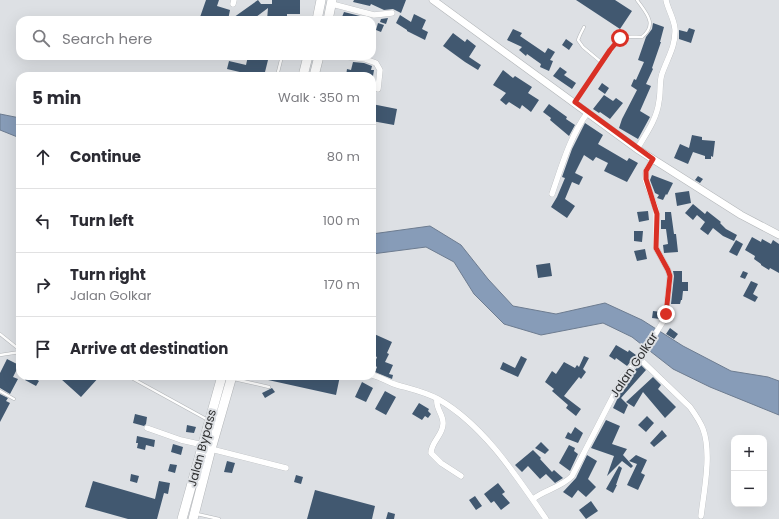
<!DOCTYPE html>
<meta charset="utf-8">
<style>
body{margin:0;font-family:Poppins,sans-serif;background:#f7f7f7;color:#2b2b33}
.controls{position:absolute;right:12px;bottom:12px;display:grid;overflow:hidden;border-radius:8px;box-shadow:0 4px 16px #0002}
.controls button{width:36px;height:36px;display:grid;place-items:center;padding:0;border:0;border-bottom:1px solid #e1e1e2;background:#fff;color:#2b2b33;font:20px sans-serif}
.stop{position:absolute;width:12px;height:12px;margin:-9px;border:3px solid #d93025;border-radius:50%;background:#fff}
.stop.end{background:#d93025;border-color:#fff;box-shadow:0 1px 4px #0008}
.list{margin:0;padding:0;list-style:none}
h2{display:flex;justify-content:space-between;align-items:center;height:52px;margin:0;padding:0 16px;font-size:17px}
h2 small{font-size:13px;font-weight:400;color:#7c7c81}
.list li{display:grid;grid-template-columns:26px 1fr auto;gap:12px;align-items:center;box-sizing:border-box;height:64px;padding:0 16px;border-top:1px solid #e1e1e2}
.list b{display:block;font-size:15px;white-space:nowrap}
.list p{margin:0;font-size:13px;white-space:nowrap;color:#7c7c81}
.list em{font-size:13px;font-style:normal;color:#7c7c81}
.icon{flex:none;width:22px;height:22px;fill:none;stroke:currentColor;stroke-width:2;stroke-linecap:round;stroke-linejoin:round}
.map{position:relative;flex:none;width:779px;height:519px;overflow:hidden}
.search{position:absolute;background:#fff;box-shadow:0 4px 16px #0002;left:16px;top:16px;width:360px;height:44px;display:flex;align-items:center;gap:10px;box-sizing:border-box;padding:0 14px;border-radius:12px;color:#7c7c81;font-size:15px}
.panel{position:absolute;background:#fff;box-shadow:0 4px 16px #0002;left:16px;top:72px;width:360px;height:308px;border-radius:12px}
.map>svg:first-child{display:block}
.water{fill:#879cb8;stroke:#6d7c90}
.building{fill:#415870}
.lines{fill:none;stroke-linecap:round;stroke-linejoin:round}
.service-casing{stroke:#b3b6b9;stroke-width:3.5}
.minor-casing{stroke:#b3b6b9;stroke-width:6}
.tertiary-casing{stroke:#b3b6b9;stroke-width:8}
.trunk-casing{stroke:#b3b6b9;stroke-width:10}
.service{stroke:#fff;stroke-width:2.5}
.minor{stroke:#fff;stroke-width:5.5}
.tertiary{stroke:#fff;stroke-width:7}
.trunk{stroke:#fff;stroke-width:9}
.route{stroke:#d93025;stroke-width:5}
.labels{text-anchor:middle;stroke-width:4;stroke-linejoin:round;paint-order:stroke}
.street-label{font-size:12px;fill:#2f3031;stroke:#dde0e4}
</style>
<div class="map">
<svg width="779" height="519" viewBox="0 0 779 519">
<rect width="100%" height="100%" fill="#dde0e4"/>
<!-- water -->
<path class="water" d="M0,114L20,118V138L0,130Z
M430,226L461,245L488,279L513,306L556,314L605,303L642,320L683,346L731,371L768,377L779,381V415L710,387L673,369L632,337L603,323L541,335L504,324L474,294L454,262L426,247L372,254V234Z"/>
<!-- building -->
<path class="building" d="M206,0H219L217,6L230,10L228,20H199Z
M258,0L261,4H272V0H300V14H287V20H267L268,8L252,20H230Z
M354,0H406L401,13L393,9L384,10L371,4L370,6L353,2Z
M576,0H615L632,11L620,29Z
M344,12L368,18V20H355L342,17Z
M414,14L426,20L422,29L428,32L425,40L407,31V30L396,23L400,15L411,22Z
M388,18L386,24L380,22L381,19Z
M378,23L384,25L381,32L376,30Z
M653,23L664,27L660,42H661L652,68L653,69L646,84L651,86L640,111L650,117L638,139L619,128L622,119L637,90L631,86L634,79L636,80L644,62L638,60L646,37L652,29Z
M689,28L695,30L691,43L679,39V30L687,32Z
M513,29L522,33L520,36L545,53L548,48L555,52L550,60L553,61L549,71L540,67L541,64L527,54L526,56L519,50L522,47L507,40Z
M453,33L465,42L467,39L476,46L469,57L481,65L478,70L465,62L443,46Z
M566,39L573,44L569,50L562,45Z
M248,56H269L264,76H243L244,73L227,69L229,61L246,65Z
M353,62L364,63L372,66L371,70H374L373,76H346L347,69L351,70Z
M560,67L567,72L564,75L576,83L572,89L553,76Z
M503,70L513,78L515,76L532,87L528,93L539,100L531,112L522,105L520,109L509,102L506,105L500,100L506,93L493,85Z
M602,83L609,88L605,94L598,89Z
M604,95L613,101L616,98L623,103L610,119L600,112L599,113L593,109Z
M372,104L397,109L394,125L372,121Z
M549,104L567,117L566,119L575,125L569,136L550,120L551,118L543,112Z
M585,123L603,135L598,144L627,161L629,158L638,163L627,182L604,171L608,163L596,157L593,161L584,155L575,173L583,177L579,185L572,182L565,199L575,206L567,218L551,207L557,197L565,178L562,177L572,149Z
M692,135L702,137V140L715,141L713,157L711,156V159H705V156L693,152L688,164L674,158L680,144L689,148Z
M652,175L673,183L667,195L666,194L663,200L657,198L659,195L655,193L650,180Z
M698,176L703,179L700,183L695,180Z
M689,191L691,203L677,206L675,193Z
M693,204L705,214L707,211L721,222L720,223L726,229L737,235L734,241L723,236L713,228L708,235L700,229L705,222L697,215L693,220L685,213Z
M648,211L649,220L639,222L637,212Z
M665,212H671L674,234H676L678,252L664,253L663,245L668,244L666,229H661V220H665Z
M634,231H643L642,242L634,241Z
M752,237L761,242L762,239L771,244L773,240L779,244V273L770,268L769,270L761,265V264L754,259L755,256L745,250Z
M736,240L743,244L737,256L729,252Z
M645,249L647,259L637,261L634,251Z
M550,263L552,276L538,278L536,265Z
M673,271H682V282H688V291H683L682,300H681L680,304H671L674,276Z
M743,271L748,273L745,279L740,277Z
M751,281L758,284L753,294L758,297L755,302L743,296Z
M653,311L662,312L660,319L652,318Z
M670,328L678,334L674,339L666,334Z
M372,333L392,342L387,353L389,354L385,362L393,365L389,374L393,375L392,379L375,372L377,367L374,365L377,357L372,355L374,345L372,344Z
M616,345L628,352L629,350L636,355L627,366L616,358L615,360L609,356Z
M521,356L527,359L518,377L500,369L503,362L515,368Z
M584,356L589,358L583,369L586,372L581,379L579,377L564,396L581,409L576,416L566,408L568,405L552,391L554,389L545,382L552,371L556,374L564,362L575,368L577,365L579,367Z
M7,359L19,365L13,377L18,379L10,394L0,388V373Z
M640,364L646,370L621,398L628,405L624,414L613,408L627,379Z
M27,376H31L39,381L36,386L25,380Z
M64,376H100L81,397L61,379Z
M259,376H340L336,395L259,378Z
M653,377L661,385L658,389L676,407L665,418L643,392L634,407L626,402Z
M362,382L373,388L366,402L355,397Z
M272,388L275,392L265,398L262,393Z
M385,391L396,397L386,415L375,409Z
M0,394L8,398L6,401L10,403L0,422Z
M419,403L429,409L428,411L431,414L428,418L425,416L422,420L412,414Z
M135,414L147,417L146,424L144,426L133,423Z
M647,416L654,423L646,432L638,425Z
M606,420L620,426L612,444L627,449L623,455L633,466L631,468L622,461L607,476L614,456L591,448Z
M187,425L196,427L194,433L186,432Z
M575,427L583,433L578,443L565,438L568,432L571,434Z
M662,430L667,436L654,447L650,443Z
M137,436L155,440L154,447L146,445L145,450L137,448L138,443H136Z
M541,442L549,450L545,454L535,448Z
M173,444L183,447L181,455L171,452Z
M569,445L575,448L574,451L578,454L570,471L559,463Z
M533,450L541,458L540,459L552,472L554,470L563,478L555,483L546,474L540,479L528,466L522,472L515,465Z
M587,455L597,461L588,479L596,487L586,497L578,490L572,498L563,492L576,478Z
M636,455L647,460L641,473L645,475L638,490L627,485L637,464L629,461Z
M227,461L235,463L232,473L224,472Z
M170,464L177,465L175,473L168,471Z
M619,466L622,468L616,485H617L613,493L606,489Z
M131,474L139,476L137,483L130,481Z
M296,475L303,477L301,484L294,482Z
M93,481L155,499L159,481L170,483L168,494L164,493L157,519H128L85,507Z
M498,483L505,492L502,494L510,503L501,510L494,501L491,503L484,494Z
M315,490L375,506L372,519H307Z
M475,496L482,506L476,510L469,500Z
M591,501L598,511L586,519L579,510Z
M388,512L395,514L394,519H386Z"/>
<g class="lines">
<defs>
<path id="service" d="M584,27L580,35L578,40L583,47L601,62
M277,76L282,56
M575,102L617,41C624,35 633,37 642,37C658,24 646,13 637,0
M0,334L20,350
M0,355L20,352
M128,376L208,420
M234,379L269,387
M0,391L14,399
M197,514L219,519"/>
<path id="minor" d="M233,4L234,0
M332,4L374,15L392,13
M340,56L365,59L376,63L380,70L378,89
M637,149C646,134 657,119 659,101C661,92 659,82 662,74C667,59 676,46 675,29C674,18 668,10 666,0
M552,194C562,165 570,136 588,112
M640,359L690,407C695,414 700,421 703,429C712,453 704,491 701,516
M372,375C381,377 389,383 397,385C411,389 425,392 438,399C484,425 517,477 546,519
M437,399C435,408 444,415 443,424C443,435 431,442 431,453L441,463L461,476
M147,428L181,440L203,445
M211,449L286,468
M533,499C544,490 562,487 572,476L623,377L643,354L664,320L666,314L670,276L668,270L656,248V209L645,179L646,171L653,159"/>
<path id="tertiary" d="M433,0L637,149L741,215L779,235"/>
<path id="trunk" d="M317,20L321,0
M328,20L332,0
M303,76L308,56
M314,76L319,56
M182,519L222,376
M193,519L211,449L232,376"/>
</defs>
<!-- service casing -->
<use href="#service" class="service-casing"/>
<!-- minor casing -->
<use href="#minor" class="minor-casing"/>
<!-- tertiary casing -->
<use href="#tertiary" class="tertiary-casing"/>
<!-- trunk casing -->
<use href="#trunk" class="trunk-casing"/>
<!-- service -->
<use href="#service" class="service"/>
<!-- minor -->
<use href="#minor" class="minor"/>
<!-- tertiary -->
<use href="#tertiary" class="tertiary"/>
<!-- trunk -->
<use href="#trunk" class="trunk"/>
</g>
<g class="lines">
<!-- route -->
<path class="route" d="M620,38L610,50L575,102L653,159L646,171V179L657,214L656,248L668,270L670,276L666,314"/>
</g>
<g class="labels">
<!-- street labels -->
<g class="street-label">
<text transform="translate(634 365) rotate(-56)" y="4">Jalan Golkar</text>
<text transform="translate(202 448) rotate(-75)" y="4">Jalan Bypass</text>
</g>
</g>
</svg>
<div class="controls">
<button>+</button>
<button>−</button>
</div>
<div class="stop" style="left:620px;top:38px"></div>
<div class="stop end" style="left:666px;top:314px"></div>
<div class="search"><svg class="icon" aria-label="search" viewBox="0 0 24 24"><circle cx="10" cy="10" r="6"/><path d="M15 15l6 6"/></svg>Search here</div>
<section class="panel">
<h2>5 min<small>Walk · 350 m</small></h2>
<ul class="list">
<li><svg class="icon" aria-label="ahead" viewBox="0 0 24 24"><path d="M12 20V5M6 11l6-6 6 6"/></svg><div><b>Continue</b></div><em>80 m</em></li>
<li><svg class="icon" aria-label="left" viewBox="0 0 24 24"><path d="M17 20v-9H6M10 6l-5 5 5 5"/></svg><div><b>Turn left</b></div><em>100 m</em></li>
<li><svg class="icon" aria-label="right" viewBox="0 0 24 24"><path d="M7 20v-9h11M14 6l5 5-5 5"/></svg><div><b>Turn right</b><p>Jalan Golkar</p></div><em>170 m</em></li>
<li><svg class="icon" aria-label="arrive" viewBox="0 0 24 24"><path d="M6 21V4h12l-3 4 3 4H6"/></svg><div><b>Arrive at destination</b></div></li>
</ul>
</section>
</div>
